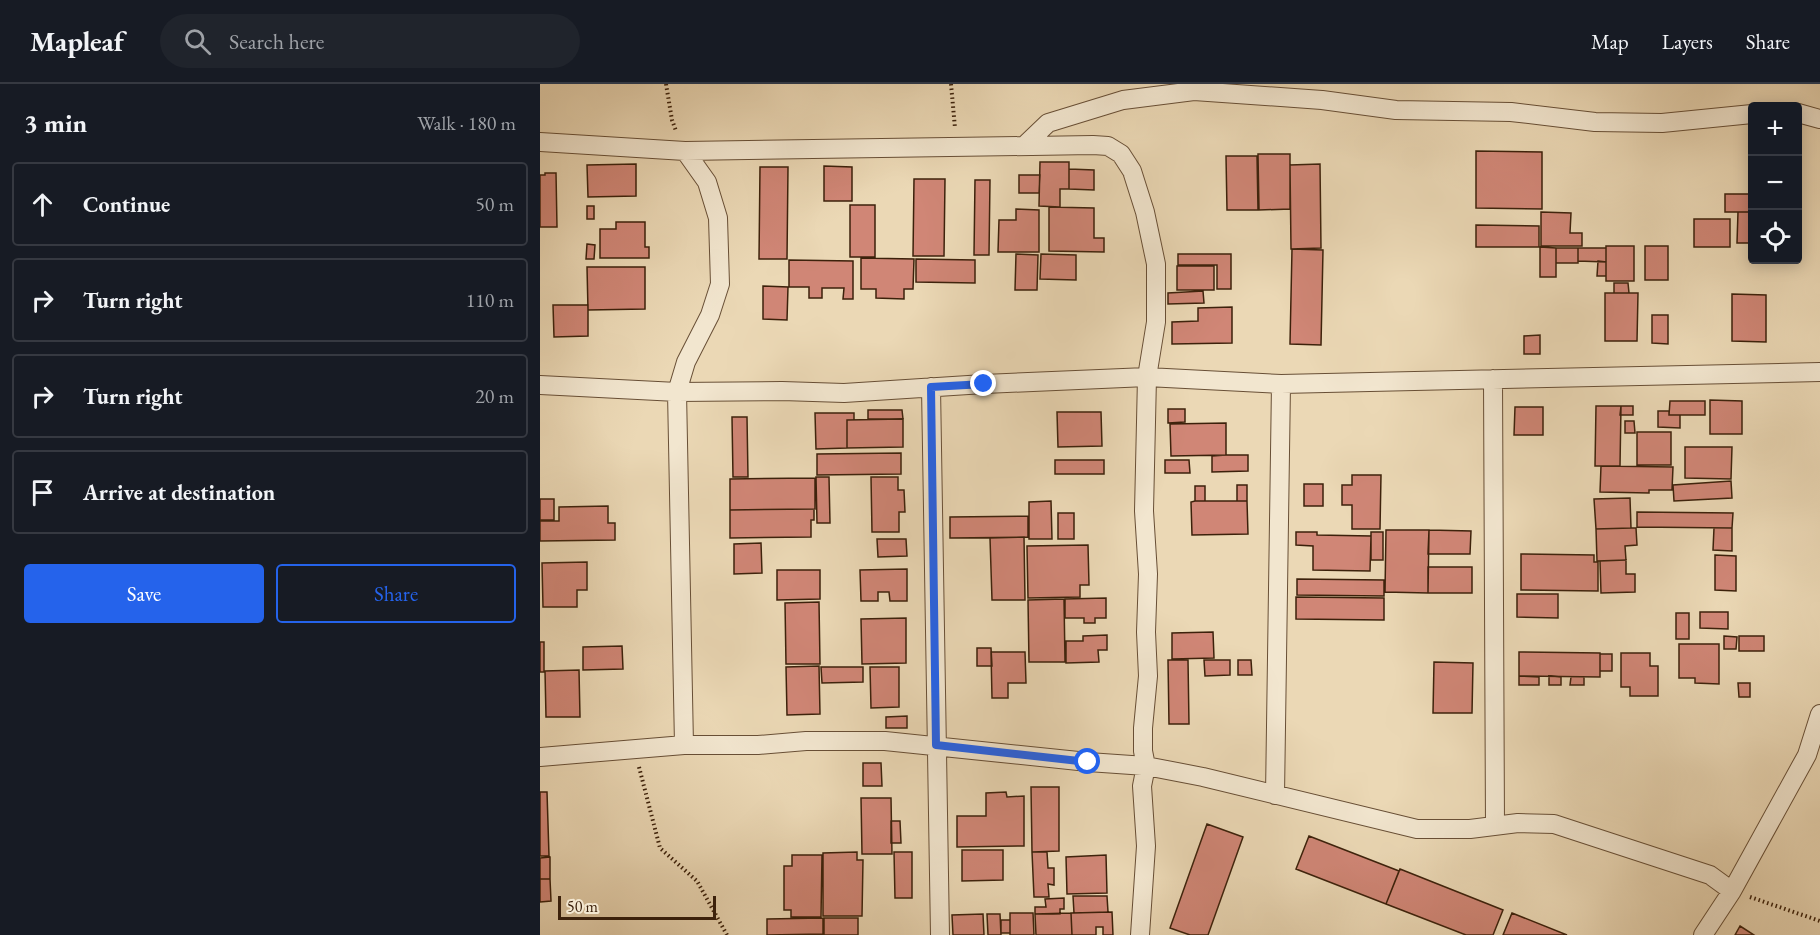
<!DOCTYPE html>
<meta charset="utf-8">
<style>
body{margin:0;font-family:"EB Garamond",serif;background:#20242c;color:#f1f3f6}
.controls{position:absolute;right:18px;top:18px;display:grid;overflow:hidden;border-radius:6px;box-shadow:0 3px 15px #0003}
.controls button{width:54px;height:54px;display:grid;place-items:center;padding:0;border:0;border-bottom:2px solid #363941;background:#171b24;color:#f1f3f6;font:30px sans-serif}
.scale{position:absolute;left:18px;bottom:15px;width:158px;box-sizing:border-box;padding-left:6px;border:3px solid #3c210b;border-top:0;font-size:16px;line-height:21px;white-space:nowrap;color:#3c210b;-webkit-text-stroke:4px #f2e6cf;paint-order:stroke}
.stop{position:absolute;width:18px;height:18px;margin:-14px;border:4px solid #2563eb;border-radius:50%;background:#fff}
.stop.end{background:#2563eb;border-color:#fff;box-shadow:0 2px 6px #0008}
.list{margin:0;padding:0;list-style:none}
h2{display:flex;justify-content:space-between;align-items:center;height:78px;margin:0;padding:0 24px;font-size:26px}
h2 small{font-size:20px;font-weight:400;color:#9ea1a6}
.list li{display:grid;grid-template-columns:39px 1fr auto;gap:18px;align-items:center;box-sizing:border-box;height:84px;margin:0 12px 12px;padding:0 12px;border:2px solid #363941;border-radius:6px}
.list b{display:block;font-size:22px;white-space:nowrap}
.list em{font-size:20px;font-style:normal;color:#9ea1a6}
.actions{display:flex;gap:12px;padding:18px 24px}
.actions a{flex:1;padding:14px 0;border:2px solid #2563eb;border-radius:6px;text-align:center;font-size:21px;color:#2563eb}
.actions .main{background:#2563eb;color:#fff}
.icon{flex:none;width:33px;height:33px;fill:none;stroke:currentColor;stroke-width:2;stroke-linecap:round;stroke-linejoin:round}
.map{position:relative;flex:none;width:1280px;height:851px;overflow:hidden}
header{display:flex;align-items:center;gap:36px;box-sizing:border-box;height:84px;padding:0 30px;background:#171b24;border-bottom:2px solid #363941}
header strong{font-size:28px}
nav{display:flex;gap:33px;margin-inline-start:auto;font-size:21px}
.search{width:420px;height:54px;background:#20242c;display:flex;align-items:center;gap:15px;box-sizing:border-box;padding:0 21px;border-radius:33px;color:#9ea1a6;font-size:22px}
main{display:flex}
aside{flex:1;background:#171b24}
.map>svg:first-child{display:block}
.building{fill:#d08676;stroke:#3c210b;stroke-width:1.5}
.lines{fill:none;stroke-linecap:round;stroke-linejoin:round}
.minor-casing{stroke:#684f36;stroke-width:20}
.path{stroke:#3c210b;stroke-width:4;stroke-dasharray:1.5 3;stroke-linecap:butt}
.minor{stroke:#f2e6cf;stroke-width:18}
.route{stroke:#2563eb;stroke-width:8}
</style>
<header>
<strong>Mapleaf</strong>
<div class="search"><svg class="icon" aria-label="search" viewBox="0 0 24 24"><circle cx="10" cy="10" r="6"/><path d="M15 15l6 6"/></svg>Search here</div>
<nav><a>Map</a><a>Layers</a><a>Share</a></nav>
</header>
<main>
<aside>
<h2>3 min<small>Walk · 180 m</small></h2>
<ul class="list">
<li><svg class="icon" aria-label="ahead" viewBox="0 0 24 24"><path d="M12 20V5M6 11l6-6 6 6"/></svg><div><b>Continue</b></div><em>50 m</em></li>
<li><svg class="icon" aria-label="right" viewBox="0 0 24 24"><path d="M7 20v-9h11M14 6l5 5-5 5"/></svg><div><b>Turn right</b></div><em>110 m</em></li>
<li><svg class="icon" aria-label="right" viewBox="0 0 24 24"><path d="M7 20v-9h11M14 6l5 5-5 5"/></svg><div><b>Turn right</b></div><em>20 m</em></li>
<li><svg class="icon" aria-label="arrive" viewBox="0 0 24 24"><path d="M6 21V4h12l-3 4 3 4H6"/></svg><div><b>Arrive at destination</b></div></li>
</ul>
<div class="actions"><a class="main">Save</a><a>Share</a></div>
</aside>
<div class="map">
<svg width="1280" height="851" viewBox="0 0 1280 851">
<rect width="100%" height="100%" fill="#ebd8b5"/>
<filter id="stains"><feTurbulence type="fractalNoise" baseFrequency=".00333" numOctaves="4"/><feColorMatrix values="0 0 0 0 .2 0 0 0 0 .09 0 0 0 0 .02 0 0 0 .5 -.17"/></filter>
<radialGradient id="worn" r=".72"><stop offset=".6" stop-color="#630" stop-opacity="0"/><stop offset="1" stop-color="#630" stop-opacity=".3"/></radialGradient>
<!-- building -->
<path class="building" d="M936,67L1002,68V125L936,124Z
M718,70H750V125L719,126Z
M686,72H717L718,126H687Z
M500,78H529V105H520V123L499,122Z
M96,80V112L48,113L47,81Z
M780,80L781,164L751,165L750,81Z
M284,82L312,83V117H284Z
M220,83H248L247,175H219Z
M529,85L554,86V106L529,105Z
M5,89H16L17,143H0V91H5Z
M479,91H500L499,109H479Z
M374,95H405L404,172H373Z
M435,96H450L449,171H434Z
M1185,110H1212V128H1185Z
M310,121H335V173H310Z
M47,122H54V135H47Z
M509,123L554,124V154H564V168L509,167Z
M476,125L499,126V168H458L459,136H476Z
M1001,128L1031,129L1030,149H1042V162H1001Z
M1198,128H1212V159H1197Z
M1154,135H1190V163H1154Z
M76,138H105V163H109V174H60V145H76Z
M936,141L999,142V163H936Z
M47,160L55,161L54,175H46Z
M1066,162H1094V197H1066Z
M1105,162H1128V196H1105Z
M1000,163L1016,164V193H1000Z
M1016,164H1038V179H1016Z
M1038,164H1066V178L1038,177Z
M752,165L783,166L781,261L750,260Z
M476,170L498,171L497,206H475Z
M501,170L536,171V196L500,195Z
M638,170H691V205H677V181H638Z
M321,174L374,175L373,205H364V215L336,214V205H321Z
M376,175L435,176V199L376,198Z
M249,176L313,177V215H303L304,204H282V214H269V203H249Z
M1058,177L1066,178V192H1057Z
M637,182H674V206H637Z
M47,183H105V225L48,226Z
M1074,199H1088L1089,209H1074Z
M223,202L248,203L247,236L223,235Z
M663,207L664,219L628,220V209Z
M1065,209H1098L1097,257H1065Z
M1192,210L1226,211V258L1192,257Z
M13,221H48V252L14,253Z
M692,223V259L632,260V238L658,237V224Z
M1112,231H1128V260L1112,259Z
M1000,251V270H984V252Z
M1170,316L1202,317V350H1170Z
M1130,317H1165V331H1129Z
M1056,322H1081L1080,382H1055Z
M1081,322H1093V331H1080Z
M975,323H1003V351H974Z
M628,325H645V338L628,339Z
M328,326H362L363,335H328Z
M1118,327H1129V331H1140V344L1118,343Z
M517,328H561L562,362L518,363Z
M275,329H314V336H307V364L276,365Z
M192,333H207L208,393H193Z
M363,335V363L307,364V336Z
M1085,337H1094L1095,349H1085Z
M686,339V371L631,372L630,340Z
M1097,348H1131V381H1097Z
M1145,363H1192L1191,395L1145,394Z
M361,369V390L277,391V370Z
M686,371H708V387L672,388V372Z
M515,376H564V390H515Z
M625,376H649L650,389H625Z
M1061,382L1133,383L1132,406H1109V409L1060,408Z
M812,391H841L840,445H812V421H802V401H812Z
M276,393H289L290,439H277Z
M331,393H358V406H364L365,428H359V448H332Z
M275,394V425L190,426V395Z
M1191,397L1192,414L1134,417L1133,401Z
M764,400H783V422H764Z
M697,401H707V417H697Z
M655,402H665V417H655Z
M1090,414L1091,444L1056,445L1054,415Z
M0,415H14V436H0Z
M511,417L512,455H489V418Z
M655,417H707L708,450L652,451L651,418Z
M68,422V439H75V456L0,457V437H19V423Z
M274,425V436H271V453L190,454V426Z
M1097,428L1193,429L1192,444L1097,443Z
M518,429H534V455H518Z
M488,432V453L410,454V433Z
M1091,444H1096L1097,461L1085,462L1086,476L1057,477L1056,445Z
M1174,444H1192V467L1173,466Z
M846,446H889L888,509L845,508Z
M889,446L931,447L930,470H888Z
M756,448H777V451L831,452L830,487L773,486V462L756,461Z
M831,448H843V476H831Z
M484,453L485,516H452L450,454Z
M337,455H366L367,472L338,473Z
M221,459L222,489L194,490V460Z
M548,461L549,501H540V513L488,514L487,462Z
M981,470L1054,471V478H1058V507L981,506Z
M1175,471L1196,472V507L1175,506Z
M1086,476V490H1095V508L1061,509L1060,477Z
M47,478V506H37V523H3L2,479Z
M888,483H932V509H888Z
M367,485V517H350L349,508H338V517H321L320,486Z
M237,486H280V515L237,516Z
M757,495L844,496V512L757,511Z
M977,510H1018V534L977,533Z
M756,513L844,514V536L756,535Z
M566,514V534H555V539H544V534H525V515Z
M524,515L525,578H489L488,516Z
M279,518L280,580H246L245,519Z
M1160,528H1188V545L1160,544Z
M1136,529H1149V555H1136Z
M366,534V579L322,580L321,535Z
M673,548L674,574L632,575V549Z
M567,551V566H558L559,578L526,579V557H543V552Z
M1184,552L1197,553L1196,565H1184Z
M1199,552H1224V567H1199Z
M0,558H4V588H0Z
M1139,560H1179V600L1155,599V594H1139Z
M82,562L83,585L43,586V563Z
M437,564H451L452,582H437Z
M451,568H485L486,599H468V614H452Z
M979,568L1060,569V593L979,592Z
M1081,569H1110V582H1118V612H1090V603H1081Z
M1060,570H1072V587H1060Z
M628,576H648L649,640H629Z
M664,576H690V591L665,592Z
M698,576H711L712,591H698Z
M894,578L933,579L932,629H893Z
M279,582L280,630L247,631L246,583Z
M281,583H323V598L282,599Z
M330,583H359V623L331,624Z
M39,586L40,633H6L5,587Z
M979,592L999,593V601H979Z
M1009,592L1021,593V601H1009Z
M1031,593H1044V601H1030Z
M1198,599H1210V613H1199Z
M367,632V644H346V633Z
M323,679H341L342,702H323Z
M491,703H519V767L492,768Z
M0,708H7L9,772H0Z
M466,708L467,713L484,712V762L417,763V732H446V709Z
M321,714H351L352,770H322Z
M351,737H360L361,759H351Z
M667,740L703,753L668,851H650L630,844Z
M769,752L859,787L846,820L756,785Z
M422,766H463V796L422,797Z
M317,768V776H323L322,832H283V769Z
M354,768H372V814H355Z
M492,768H507L508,784H514V801L508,800L509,813H494Z
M252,771H282L281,833H251V826H244V782H252Z
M566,771L567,809L527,810L526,773Z
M10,773V795H0V774Z
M860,785L963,826L953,851H926L846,820Z
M0,795H10L11,817L0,818Z
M533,812H567L568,828L534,829Z
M524,814V825H520V830H495V823H506L505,815Z
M572,828L573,851H563V843H556V851H532L531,829Z
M470,829H493L494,851H470Z
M531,829L532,851H496L495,830Z
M972,829L1027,851H963Z
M443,830L444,851H413L412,831Z
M447,830H460L461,851H448Z
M283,834V850L227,851V835Z
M284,834H318V851H284Z
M461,836H470V849H461Z
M1200,842L1214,851H1195Z"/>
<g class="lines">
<defs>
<path id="minor" d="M1258,29L1280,35
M0,58L145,67L553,61L568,62L581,70L592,87L605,128L616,180V238L607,293L606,338L604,427L608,490L606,548L608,592L603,644V667L606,682L602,702L606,762L600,851
M485,61L508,39L583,16L654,7L782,16L856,26L971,28L1055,38L1122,39L1212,30
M953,295L955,742
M0,301L137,308L242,307L304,309L444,300L607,293L741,300L1280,288
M391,303L400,851
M144,661L137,308L146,278L170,231L180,200L178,134L167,98L145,67
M0,673L144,661H218L266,657H345L548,678L606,682L663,693L877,745H930L978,739L1014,740L1170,791L1192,807
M735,711L741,300
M1163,851L1192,807L1267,671L1280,630"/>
</defs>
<!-- minor casing -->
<use href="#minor" class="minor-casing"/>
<!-- path -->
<path class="path" d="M126,0L132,36L136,47
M411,0L415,44
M99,683L120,764L157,797L187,851
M1210,813L1280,837"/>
<!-- minor -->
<use href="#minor" class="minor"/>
</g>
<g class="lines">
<!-- route -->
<path class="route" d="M444,300L391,303L396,661L548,678"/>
</g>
<rect width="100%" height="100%" filter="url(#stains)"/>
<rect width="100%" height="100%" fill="url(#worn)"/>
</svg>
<div class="controls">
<button>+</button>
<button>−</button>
<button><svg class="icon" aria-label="locate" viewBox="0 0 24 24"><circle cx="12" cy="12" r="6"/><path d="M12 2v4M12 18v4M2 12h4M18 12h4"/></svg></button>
</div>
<div class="scale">50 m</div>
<div class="stop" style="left:548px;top:678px"></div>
<div class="stop end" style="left:444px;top:300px"></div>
</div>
</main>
